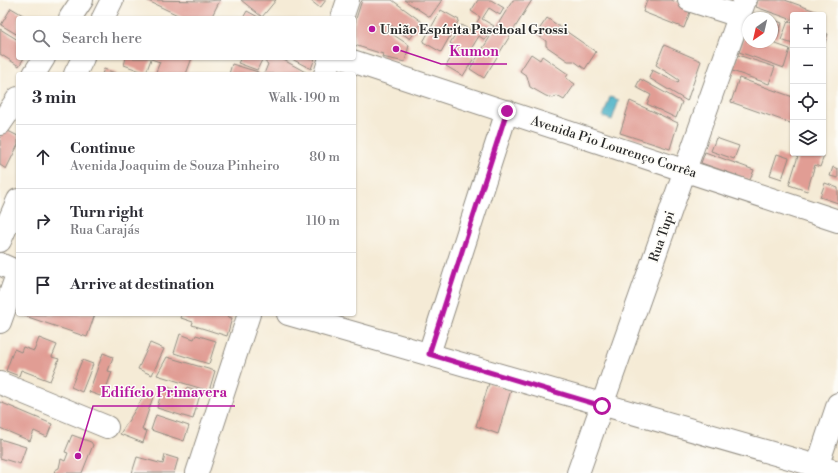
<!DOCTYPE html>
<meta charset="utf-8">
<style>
body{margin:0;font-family:"Libre Bodoni",serif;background:#f2f2f3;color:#2b2b33}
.controls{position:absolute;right:12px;top:12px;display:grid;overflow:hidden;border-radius:4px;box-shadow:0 1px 3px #0004}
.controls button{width:36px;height:36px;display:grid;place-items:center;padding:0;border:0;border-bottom:1px solid #e1e1e2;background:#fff;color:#2b2b33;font:20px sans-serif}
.compass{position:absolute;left:742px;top:12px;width:36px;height:36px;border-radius:50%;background:#fff;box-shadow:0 1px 3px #0004;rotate:214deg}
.stop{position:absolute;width:12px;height:12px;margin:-9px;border:3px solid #b5179e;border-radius:50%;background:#fff}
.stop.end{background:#b5179e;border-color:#fff;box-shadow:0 1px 4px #0008}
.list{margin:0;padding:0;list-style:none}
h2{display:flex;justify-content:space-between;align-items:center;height:52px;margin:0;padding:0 16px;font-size:17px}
h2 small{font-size:13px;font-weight:400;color:#7c7c81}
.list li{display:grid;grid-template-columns:26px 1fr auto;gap:12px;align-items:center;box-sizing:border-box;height:64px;padding:0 16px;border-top:1px solid #e1e1e2}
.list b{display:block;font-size:15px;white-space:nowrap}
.list p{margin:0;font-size:13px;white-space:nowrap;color:#7c7c81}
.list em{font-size:13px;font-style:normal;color:#7c7c81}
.icon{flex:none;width:22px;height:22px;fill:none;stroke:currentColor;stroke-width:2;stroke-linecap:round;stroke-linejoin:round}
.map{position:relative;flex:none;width:838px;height:473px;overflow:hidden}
.search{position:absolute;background:#fff;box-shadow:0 1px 3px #0004;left:16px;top:16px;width:340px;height:44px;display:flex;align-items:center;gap:10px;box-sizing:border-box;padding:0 14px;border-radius:4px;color:#7c7c81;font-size:15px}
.panel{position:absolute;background:#fff;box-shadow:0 1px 3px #0004;left:16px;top:72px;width:340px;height:244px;border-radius:4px}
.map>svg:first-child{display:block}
.water{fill:#45afc4;stroke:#386d78}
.building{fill:#e19d94}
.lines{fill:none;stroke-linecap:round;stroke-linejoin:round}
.minor-casing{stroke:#908b80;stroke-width:24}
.minor{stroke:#fff;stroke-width:22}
.route{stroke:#b5179e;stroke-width:5}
.poi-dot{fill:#b5179e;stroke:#fdfcf7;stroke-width:1.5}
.labels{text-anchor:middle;stroke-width:3;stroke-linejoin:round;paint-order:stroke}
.poi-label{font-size:13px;font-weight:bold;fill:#2b2b2b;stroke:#fdfcf7;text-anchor:start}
.street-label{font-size:13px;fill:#2b2b2b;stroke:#fdfcf7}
.leader{fill:none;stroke:#b5179e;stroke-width:1.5}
.callout-dot{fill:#b5179e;stroke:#fdfcf7;stroke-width:1.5}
.callout-label{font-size:14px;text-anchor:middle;font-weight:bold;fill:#b5179e;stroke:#fdfcf7;stroke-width:3;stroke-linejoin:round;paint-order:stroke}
</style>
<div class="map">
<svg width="838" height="473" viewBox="0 0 838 473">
<rect width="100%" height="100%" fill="#fdfcf7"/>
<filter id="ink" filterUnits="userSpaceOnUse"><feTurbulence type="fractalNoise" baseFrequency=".025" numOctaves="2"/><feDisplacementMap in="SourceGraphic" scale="8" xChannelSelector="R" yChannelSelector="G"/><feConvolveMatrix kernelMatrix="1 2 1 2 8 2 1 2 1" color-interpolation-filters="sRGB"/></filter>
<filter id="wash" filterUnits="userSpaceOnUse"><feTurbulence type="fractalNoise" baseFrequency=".012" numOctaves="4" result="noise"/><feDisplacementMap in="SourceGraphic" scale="16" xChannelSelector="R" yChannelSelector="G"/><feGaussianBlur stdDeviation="0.9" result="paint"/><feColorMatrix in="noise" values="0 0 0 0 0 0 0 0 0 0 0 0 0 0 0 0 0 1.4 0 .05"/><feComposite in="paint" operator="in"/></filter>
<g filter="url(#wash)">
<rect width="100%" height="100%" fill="#f5ebd6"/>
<!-- water -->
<path class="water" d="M610,97L619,100L612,120L603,117Z"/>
<g id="blocks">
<!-- building -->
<path class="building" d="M146,0L207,1L220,0L211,18H184Z
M241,0H276L262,17Z
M310,0H326L320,8Z
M362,0H392L422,22L410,39L391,25L389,32L409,45L405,62L382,57L383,54L354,45V25Z
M404,0H442L430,17Z
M478,0H491L504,8L500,15L489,8L482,19L494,26L485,40L479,36L468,54L474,58L463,76L446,66L457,48L450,43L461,25L472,31L480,17L471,11Z
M513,0H532L484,78L470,69Z
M647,0H671L692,7L684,28L643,12Z
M758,0H785L821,13V15H793V20L756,7Z
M11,8L28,18H18V35L1,25Z
M441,10L459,20L441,52L423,42Z
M247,11L260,18H243Z
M547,18L596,52L585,69L574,61H568L546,46V41L536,34Z
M772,19L782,23L777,38L772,36Z
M788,21L793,23V44L781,40Z
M0,29L18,40V58H24L19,66L0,54Z
M747,30L748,42H770L790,49L784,68L739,52Z
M823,33L828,34L823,48Z
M664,45L701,61L687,101L649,78L652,70L678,83L679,80L656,65Z
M531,54L540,60L542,56L568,74L566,78L575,84L564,100L557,96L553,98L546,96L530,87L527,76L520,71Z
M738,55L775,67L769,84L732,71Z
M126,58H192L186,74H155L160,62L151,59L146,73L124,65Z
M241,58H263L257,70L238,63Z
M265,58H280L309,74H264L268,64L264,61Z
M290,58H315L311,69Z
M232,64L258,72V74H229Z
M104,69L118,74H102Z
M739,78L793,97V124L731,102Z
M640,79L682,102L676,118L647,104L651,95L636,87Z
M630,101L678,123L670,149L620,133Z
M2,128L18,136V145L6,169L0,165V133Z
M716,138L739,146L734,159L711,151Z
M705,152L754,170L750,180L701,163Z
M799,153H816L824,156L820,167L815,165L807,191L789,185Z
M777,154L789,158L782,179L770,175Z
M833,167L838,169V178L830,176Z
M825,183L838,188V203L820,197Z
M26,314H95L87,337L25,316Z
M182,314H229L228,317L232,318L227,336L192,325L193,322L181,318Z
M180,334L194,339L196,335L216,341L209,364L174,353Z
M39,338L57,345L52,357L59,359L50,381L21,370L19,376L6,371L14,349L21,352L23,347L34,351Z
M150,343L164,349L152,375L138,369Z
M103,353L113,357L108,371L112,372L103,397L89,392Z
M167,357L215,371L209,391L157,375Z
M82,360L93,364L82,392L71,387Z
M489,383L511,390L498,434L476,426Z
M163,386L185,393L187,387L201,391L193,419L157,408Z
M147,391L154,394L142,430L147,431L143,443L120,434Z
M0,402L52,424L47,437L34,431L30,441L0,428Z
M156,415L189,426L184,441L151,430Z
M72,435L91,442L93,445L82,473H54L55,470L59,468L61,459L65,461L68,453L65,452Z
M0,439L26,447L20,464L0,458Z
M165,455L178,459L174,473H132L137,457L163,464Z"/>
</g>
</g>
<g filter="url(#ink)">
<use href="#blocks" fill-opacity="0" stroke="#908b80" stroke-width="1"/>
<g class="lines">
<defs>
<path id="minor" d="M689,0L739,16
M70,18L82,0
M103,18L112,0
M342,18L348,0
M343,58L838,221
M34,74L44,58
M75,74L83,58
M325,74L330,58
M0,124L18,98
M0,241L18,200
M0,264L18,272
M288,314L838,472
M0,322L18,272
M429,354L507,111
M0,383L107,427
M197,473L249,314
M578,473L745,0
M815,473L838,404"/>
</defs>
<!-- minor casing -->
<use href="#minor" class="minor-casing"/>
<!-- minor -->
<use href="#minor" class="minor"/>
</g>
</g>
<g class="lines" filter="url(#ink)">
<!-- route -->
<path class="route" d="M507,111L429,354L602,406"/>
</g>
<!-- markers -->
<circle class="poi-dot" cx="372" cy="29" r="4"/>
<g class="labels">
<!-- poi labels -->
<g class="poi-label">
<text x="380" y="34">União Espírita Paschoal Grossi</text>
</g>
<!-- street labels -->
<g class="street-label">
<text transform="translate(614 146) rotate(18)" y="5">Avenida Pio Lourenço Corrêa</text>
<text transform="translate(661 236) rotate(-71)" y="5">Rua Tupi</text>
</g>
</g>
<!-- callouts -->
<path class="leader" d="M396 49L441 64H507M78 456L93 406H235"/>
<g class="callout-dot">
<circle cx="396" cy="49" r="4"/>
<circle cx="78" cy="456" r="4"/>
</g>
<g class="callout-label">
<text x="474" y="56">Kumon</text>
<text x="164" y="397">Edifício Primavera</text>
</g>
</svg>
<div class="controls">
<button>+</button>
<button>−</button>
<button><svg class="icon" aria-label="locate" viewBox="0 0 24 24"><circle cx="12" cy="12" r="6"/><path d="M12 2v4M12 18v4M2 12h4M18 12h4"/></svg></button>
<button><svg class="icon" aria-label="layers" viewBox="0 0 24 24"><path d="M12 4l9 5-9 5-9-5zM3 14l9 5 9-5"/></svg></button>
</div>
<svg class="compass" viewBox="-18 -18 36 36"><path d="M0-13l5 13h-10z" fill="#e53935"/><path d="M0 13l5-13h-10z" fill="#7c7c81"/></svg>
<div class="stop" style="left:602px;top:406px"></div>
<div class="stop end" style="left:507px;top:111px"></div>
<div class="search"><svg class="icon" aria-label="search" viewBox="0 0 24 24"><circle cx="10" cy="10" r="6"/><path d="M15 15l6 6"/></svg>Search here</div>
<section class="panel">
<h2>3 min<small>Walk · 190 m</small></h2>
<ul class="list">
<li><svg class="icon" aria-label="ahead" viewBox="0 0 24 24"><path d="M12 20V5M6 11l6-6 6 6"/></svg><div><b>Continue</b><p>Avenida Joaquim de Souza Pinheiro</p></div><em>80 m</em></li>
<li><svg class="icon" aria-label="right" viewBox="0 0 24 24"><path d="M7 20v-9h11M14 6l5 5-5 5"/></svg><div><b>Turn right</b><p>Rua Carajás</p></div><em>110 m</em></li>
<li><svg class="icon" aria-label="arrive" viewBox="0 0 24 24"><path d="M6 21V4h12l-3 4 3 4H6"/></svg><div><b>Arrive at destination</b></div></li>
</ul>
</section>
</div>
